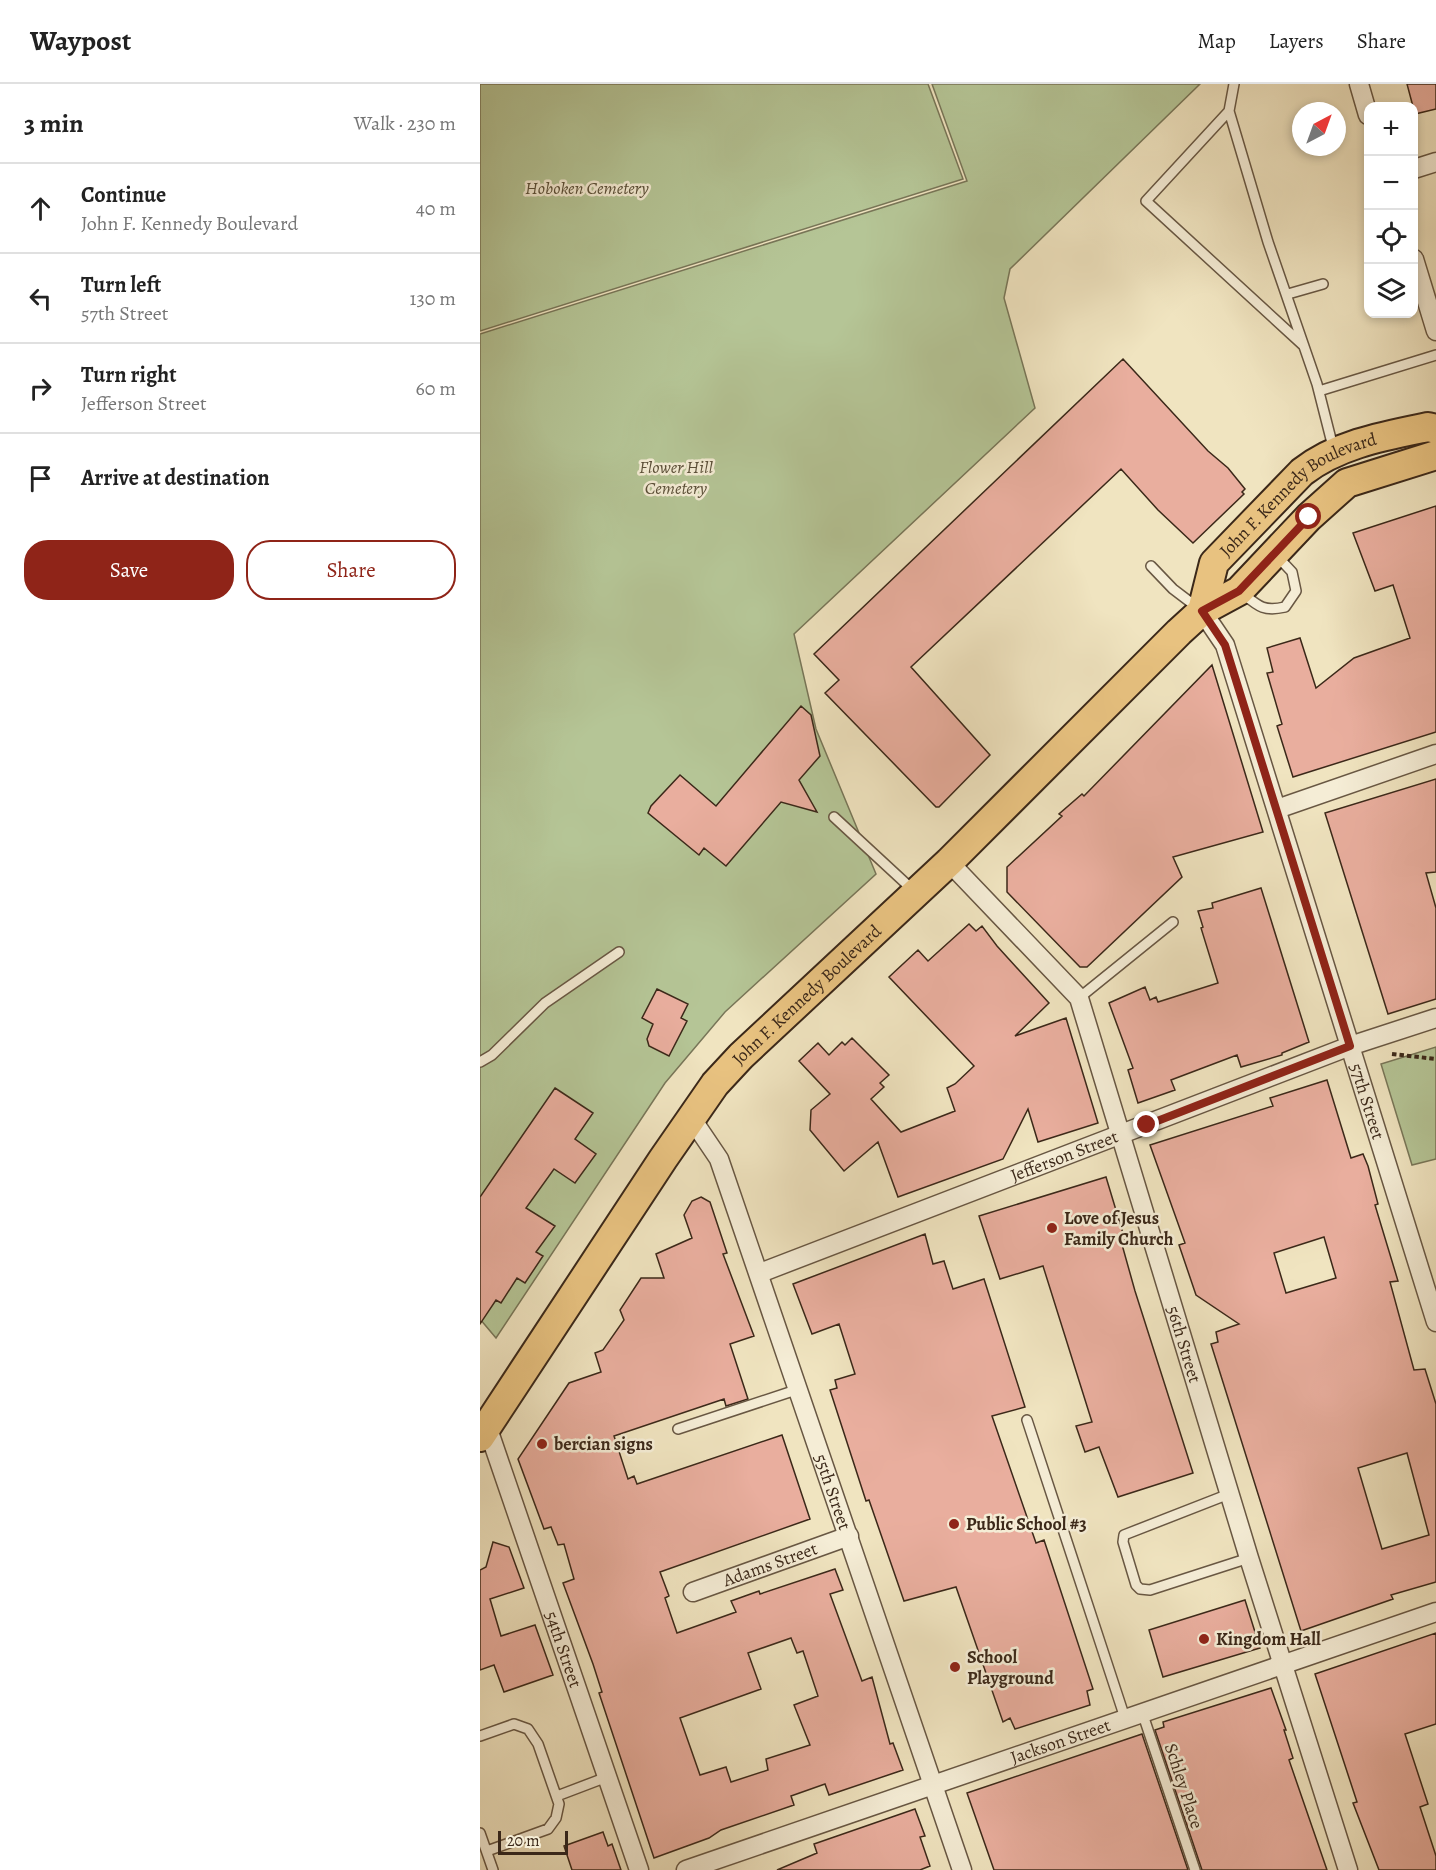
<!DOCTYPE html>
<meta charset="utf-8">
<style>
body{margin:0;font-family:Alegreya,serif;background:#f2f2f2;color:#222}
.controls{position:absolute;right:18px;top:18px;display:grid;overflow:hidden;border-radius:12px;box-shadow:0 3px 9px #0003}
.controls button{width:54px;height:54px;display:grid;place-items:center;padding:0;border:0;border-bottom:2px solid #e0e0e0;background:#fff;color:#222;font:30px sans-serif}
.compass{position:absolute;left:812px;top:18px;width:54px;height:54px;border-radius:50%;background:#fff;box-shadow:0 3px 9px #0003;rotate:41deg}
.scale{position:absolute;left:18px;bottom:15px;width:70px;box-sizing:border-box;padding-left:6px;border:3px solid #3b2819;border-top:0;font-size:16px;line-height:21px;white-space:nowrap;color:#3b2819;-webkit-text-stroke:4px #f5edd6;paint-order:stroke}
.stop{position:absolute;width:18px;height:18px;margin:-14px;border:4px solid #8f2418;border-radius:50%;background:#fff}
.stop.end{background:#8f2418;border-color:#fff;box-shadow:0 2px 6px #0008}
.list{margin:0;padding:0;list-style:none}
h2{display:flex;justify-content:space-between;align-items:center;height:78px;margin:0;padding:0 24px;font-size:26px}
h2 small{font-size:20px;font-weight:400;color:#767676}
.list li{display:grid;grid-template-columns:39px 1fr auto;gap:18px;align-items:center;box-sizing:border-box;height:90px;padding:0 24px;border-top:2px solid #e0e0e0}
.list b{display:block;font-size:22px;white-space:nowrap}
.list p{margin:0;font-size:20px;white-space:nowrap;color:#767676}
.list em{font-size:20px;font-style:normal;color:#767676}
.actions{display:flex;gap:12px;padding:18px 24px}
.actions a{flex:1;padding:14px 0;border:2px solid #8f2418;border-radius:24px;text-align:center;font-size:21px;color:#8f2418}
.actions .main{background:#8f2418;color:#fff}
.icon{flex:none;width:33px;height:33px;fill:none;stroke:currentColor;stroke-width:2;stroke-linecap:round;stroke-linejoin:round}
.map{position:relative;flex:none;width:956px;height:1786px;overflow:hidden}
header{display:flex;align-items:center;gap:36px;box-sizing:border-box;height:84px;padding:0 30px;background:#fff;border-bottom:2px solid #e0e0e0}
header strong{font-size:28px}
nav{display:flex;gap:33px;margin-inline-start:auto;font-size:21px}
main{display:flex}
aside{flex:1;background:#fff}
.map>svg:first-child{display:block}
.green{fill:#b5c596;stroke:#787658;stroke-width:1.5}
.building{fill:#e9ae9e;stroke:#3b2819;stroke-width:1.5;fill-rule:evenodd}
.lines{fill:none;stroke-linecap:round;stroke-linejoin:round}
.lane-casing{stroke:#685743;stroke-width:12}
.street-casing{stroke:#685743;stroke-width:21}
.primary-casing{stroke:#3b2819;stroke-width:32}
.path{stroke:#3b2819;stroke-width:4;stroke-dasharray:4.5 3;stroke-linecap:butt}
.lane{stroke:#f5edd6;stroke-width:9}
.street{stroke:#f5edd6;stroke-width:18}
.primary{stroke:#e8c280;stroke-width:28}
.route{stroke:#8f2418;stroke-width:8}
.poi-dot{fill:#8f2418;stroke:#f5edd6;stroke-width:2}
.labels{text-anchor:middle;stroke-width:5;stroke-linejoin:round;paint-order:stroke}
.park-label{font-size:18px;font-style:italic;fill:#5a4f38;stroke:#f5edd6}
.street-label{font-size:18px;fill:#3b2819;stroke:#f5edd6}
.poi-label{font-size:18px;font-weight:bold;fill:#3b2819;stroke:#f5edd6;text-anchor:start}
</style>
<header>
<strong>Waypost</strong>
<nav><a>Map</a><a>Layers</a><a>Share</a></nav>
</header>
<main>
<aside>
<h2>3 min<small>Walk · 230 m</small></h2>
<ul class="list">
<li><svg class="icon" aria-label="ahead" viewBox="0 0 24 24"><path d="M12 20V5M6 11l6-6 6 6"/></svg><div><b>Continue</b><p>John F. Kennedy Boulevard</p></div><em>40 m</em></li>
<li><svg class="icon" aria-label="left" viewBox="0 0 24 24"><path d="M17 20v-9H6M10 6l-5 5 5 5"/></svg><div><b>Turn left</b><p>57th Street</p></div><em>130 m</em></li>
<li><svg class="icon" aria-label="right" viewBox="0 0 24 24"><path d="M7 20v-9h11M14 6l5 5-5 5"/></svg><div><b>Turn right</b><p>Jefferson Street</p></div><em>60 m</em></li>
<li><svg class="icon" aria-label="arrive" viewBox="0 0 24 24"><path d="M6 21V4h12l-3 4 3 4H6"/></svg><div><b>Arrive at destination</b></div></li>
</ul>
<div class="actions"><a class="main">Save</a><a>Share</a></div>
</aside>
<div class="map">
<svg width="956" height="1786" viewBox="0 0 956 1786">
<rect width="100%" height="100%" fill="#f0e4c0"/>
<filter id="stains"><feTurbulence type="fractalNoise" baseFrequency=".00333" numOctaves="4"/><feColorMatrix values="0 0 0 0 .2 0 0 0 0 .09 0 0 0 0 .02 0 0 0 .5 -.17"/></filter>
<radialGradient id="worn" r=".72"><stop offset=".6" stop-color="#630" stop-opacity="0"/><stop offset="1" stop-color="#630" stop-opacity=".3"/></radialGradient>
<!-- green -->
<path class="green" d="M0,0H448L483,95L0,247Z
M452,0H720L530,185L524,214L555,324L314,550L336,645L396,790L245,928L185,999L16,1254L0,1235V250L487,97Z
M956,963V1075L932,1081L901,980Z"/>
<!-- building -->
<path class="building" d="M927,0H956V25L935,30Z
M643,275L728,367L748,384L765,405L762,408L764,410L713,459L678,426L641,385L431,583L510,671L459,723H456L345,609L359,596L334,570Z
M956,422V648L813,693L797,642L802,640L787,589L793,588L787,564L820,554L836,604L874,574L930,554L913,501L895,507L873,449Z
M732,581L783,748L693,773L702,793L607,883H600L527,808V783L582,732L579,730L602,710L604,712Z
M321,622L331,631L340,672L319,696L337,728L301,718L246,782L224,764L219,771L168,729L171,722L200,691L236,722Z
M956,695V788L946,789L956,824V915L908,930L845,729Z
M781,804L829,958L802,969V971L761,983L757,971L691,996L695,1006L658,1019L648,986L653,984L629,919L665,903L670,916L676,913L678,918L738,899L721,844L723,843L718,827L733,824L732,819Z
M489,840L496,847L502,842L517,862L569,919L535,952L586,934L618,1039L558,1058L548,1025L523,1075L418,1113L398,1058L364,1087L330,1046L331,1026L350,1010L319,977L338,959L349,971L362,958L365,961L372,954L409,991L400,999L404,1003L391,1015L421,1048L475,1027L467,1004L475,1000L494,982L409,893L438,866L448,877Z
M177,905L208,920L201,934L207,937L189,972L169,962L167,955L173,940L162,934Z
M847,996L871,1074L883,1070L888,1082L898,1120L895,1121L918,1197L910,1198L934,1286L945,1285L956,1320V1498L911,1511L913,1515L821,1547L731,1260L738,1258L736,1248L759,1240L716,1211L699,1161L705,1159L670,1061L793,1022L790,1014ZM844,1153L856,1194L806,1209L794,1169ZM927,1369L949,1451L902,1465L878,1384Z
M75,1004L113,1029L95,1055L116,1070L95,1099L74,1085L46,1124L75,1142L56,1168L63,1172L45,1199L37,1194L21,1219L16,1216L0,1240V1113Z
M626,1093L645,1156L641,1157L655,1207L713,1389L638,1413L619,1363L605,1368L596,1342L612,1338L563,1182L520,1195L499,1132Z
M221,1113L230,1118L247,1169L243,1170L274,1252L250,1260L268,1315L246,1322L244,1315L134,1352L148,1395L154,1392L157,1400L302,1351L330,1435L180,1488L189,1512L185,1514L197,1549L256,1528L251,1517L279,1507L280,1510L355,1485L363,1506L350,1510L382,1597L392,1593L410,1660L413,1659L423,1686L349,1711L345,1700L311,1712L314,1721L241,1746L229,1754L174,1774L119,1609L122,1608L113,1580L83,1499L94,1495L84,1460L78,1461L71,1443L64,1445L38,1375L89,1299L121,1288L115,1269L123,1266L144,1236L140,1226L161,1194H184L176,1170L212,1154L204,1131L212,1117ZM311,1554L317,1569L323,1567L338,1612L314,1621L330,1661L286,1675L288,1686L251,1698L246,1683L220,1691L200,1634L281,1605L268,1569Z
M445,1150L453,1180L464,1177L473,1205L504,1195L545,1323L512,1332L556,1459L564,1456L613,1605L607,1607L610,1621L535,1645L530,1634L523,1638L476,1503L424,1517L389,1416L386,1417L350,1306L357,1304L355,1296L375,1290L359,1240L332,1250L313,1200Z
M13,1458L29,1463L44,1504L10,1515L21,1552L55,1541L73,1591L24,1608L14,1581L0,1586V1486L6,1483Z
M765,1516L780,1564L683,1593L669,1546Z
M956,1549V1640L925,1650L948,1720L940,1723L956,1772V1786H899L873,1719L877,1718L835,1590Z
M791,1604L806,1646H804L813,1674L809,1676L847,1786H722L675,1646L684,1643L683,1638Z
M662,1650L708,1786H514L487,1709Z
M435,1725L445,1752L440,1753L450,1782L440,1786H297L337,1769L334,1760Z
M123,1748L128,1762L132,1760L141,1786H92L84,1762Z"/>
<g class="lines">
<defs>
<path id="lane" d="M754,0L749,27L788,158L837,300L854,367
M749,27L666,117L824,262
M808,210L843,200
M839,307L956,271
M671,482L693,505L718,524
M761,508C778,522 783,528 805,523L816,507L812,488L796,471
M354,733L434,807
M599,914L693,838
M0,978L12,971L65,919L139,868
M547,1336L645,1634
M198,1345L319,1305
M749,1410L644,1451L643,1458L656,1501L660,1505L670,1506L769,1474
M662,1628L715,1786
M0,1652L34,1640L48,1645L58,1660L79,1720L76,1734L68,1745L7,1767
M77,1712L127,1693
M0,1749L13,1786"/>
<g id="street">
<path d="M879,0L888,31"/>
<path d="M934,85L956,78"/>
<path d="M934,175L956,247"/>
<path id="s1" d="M722,527L745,561L956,1238"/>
<path d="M797,725L956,670"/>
<path id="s2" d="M469,778L599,914L769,1474L868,1786"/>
<path id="s3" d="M212,1035L239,1075L482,1786"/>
<path id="s4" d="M280,1189L870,962L956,934"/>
<path id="s5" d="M7,1342L159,1786"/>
<path id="s6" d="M213,1508L369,1452"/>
<path id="s7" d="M206,1786L956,1528"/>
</g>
<g id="primary">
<path id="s8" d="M722,527L734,479L822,388C858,360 904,352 948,343L956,345"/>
<path id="s9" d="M0,1353L183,1075L235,1000L261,972L469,778L699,548L722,527L759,507L829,433L867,399L956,371"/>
</g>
</defs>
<!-- lane casing -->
<use href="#lane" class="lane-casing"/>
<!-- street casing -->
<use href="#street" class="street-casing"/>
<!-- primary casing -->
<use href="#primary" class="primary-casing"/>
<!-- path -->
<path class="path" d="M912,970L956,975"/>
<!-- lane -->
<use href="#lane" class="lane"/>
<!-- street -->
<use href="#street" class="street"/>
<!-- primary -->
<use href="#primary" class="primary"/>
</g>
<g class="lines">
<!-- route -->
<path class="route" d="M667,1041L870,962L745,561L722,527L759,507L829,433"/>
</g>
<!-- markers -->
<g class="poi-dot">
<circle cx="572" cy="1144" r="6"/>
<circle cx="62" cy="1360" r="6"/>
<circle cx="474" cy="1440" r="6"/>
<circle cx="724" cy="1555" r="6"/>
<circle cx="475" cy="1583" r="6"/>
</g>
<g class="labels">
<!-- park labels -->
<g class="park-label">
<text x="107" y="110">Hoboken Cemetery</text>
<text x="196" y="389">Flower Hill<tspan x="196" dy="21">Cemetery</tspan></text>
</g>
<!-- street labels -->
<g class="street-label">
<text dy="6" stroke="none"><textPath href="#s8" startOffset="160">John F. Kennedy Boulevard</textPath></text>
<text dy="6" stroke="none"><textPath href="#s9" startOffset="552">John F. Kennedy Boulevard</textPath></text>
<text dy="6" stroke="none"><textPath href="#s1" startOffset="519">57th Street</textPath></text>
<text dy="6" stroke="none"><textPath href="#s4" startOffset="326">Jefferson Street</textPath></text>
<text dy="6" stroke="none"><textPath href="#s2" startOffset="550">56th Street</textPath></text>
<text dy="6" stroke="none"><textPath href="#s3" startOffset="400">55th Street</textPath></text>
<text dy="6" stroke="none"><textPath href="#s6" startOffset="82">Adams Street</textPath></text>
<text dy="6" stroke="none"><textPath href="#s5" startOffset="236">54th Street</textPath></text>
<text dy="6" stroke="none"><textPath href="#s7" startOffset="396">Jackson Street</textPath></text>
<text transform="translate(704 1702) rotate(72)" y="6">Schley Place</text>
</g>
<!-- poi labels -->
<g class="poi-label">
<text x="584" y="1140">Love of Jesus<tspan x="584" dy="21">Family Church</tspan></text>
<text x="74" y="1366">bercian signs</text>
<text x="486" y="1446">Public School #3</text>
<text x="736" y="1561">Kingdom Hall</text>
<text x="487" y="1579">School<tspan x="487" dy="21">Playground</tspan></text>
</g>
</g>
<rect width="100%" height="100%" filter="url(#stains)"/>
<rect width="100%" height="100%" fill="url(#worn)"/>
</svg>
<div class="controls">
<button>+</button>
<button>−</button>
<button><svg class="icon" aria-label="locate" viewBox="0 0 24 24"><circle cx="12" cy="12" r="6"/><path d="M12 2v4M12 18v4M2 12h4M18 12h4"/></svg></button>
<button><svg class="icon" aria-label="layers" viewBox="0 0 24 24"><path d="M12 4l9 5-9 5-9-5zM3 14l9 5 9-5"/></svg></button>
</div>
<svg class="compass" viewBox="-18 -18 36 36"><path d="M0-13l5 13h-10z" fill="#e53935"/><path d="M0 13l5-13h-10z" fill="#767676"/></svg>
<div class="scale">20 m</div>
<div class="stop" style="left:829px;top:433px"></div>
<div class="stop end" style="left:667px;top:1041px"></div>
</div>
</main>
